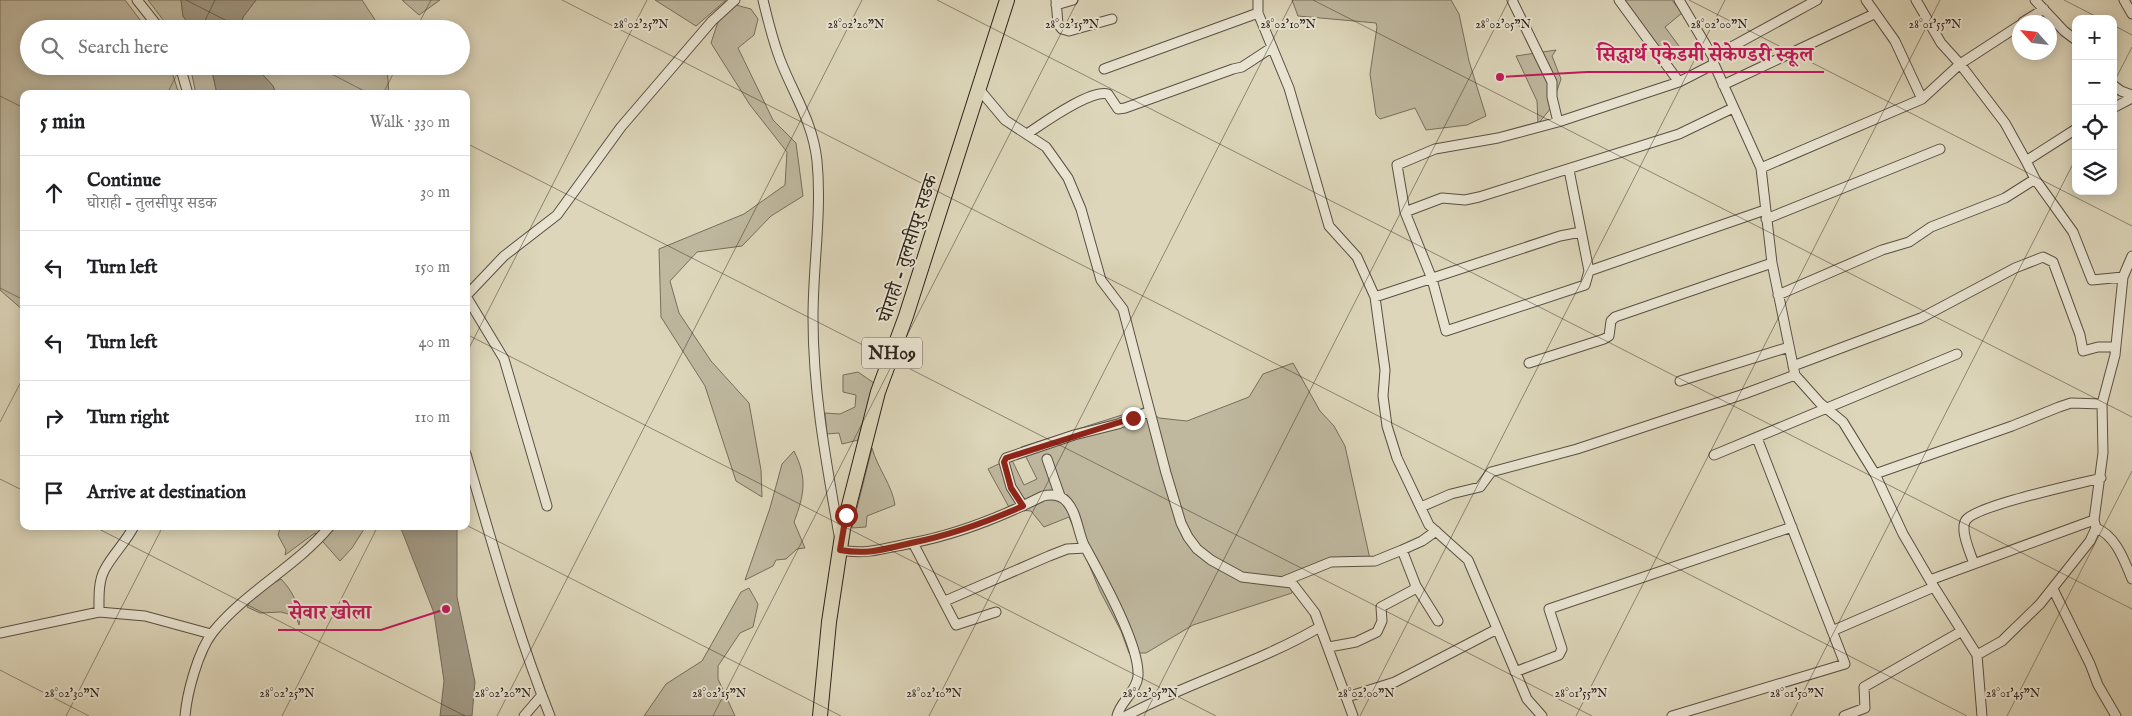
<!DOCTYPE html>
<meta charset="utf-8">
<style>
body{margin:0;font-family:"IM FELL English","Noto Serif Devanagari",serif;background:#f6f6f6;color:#202124}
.controls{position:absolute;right:15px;top:15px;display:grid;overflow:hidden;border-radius:10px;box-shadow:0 2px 12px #0003}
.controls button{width:45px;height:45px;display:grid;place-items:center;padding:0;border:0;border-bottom:1px solid #e0e0e0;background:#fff;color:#202124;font:25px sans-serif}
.compass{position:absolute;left:2012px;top:15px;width:45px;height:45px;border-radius:50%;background:#fff;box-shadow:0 2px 12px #0003;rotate:297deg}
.stop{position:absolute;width:15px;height:15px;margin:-11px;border:4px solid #8f2418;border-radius:50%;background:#fff}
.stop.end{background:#8f2418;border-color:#fff;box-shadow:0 1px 5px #0008}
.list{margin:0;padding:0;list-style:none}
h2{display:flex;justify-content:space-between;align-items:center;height:65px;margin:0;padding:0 20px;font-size:21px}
h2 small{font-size:16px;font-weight:400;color:#757577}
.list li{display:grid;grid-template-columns:32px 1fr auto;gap:15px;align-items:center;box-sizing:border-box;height:75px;padding:0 20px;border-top:1px solid #e0e0e0}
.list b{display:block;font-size:19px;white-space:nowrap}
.list p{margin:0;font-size:16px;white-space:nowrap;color:#757577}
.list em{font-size:16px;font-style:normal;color:#757577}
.icon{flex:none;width:28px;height:28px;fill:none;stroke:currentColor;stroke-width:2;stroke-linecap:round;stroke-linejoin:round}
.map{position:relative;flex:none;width:2132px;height:716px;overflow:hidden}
.search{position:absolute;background:#fff;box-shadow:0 2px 12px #0003;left:20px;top:20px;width:450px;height:55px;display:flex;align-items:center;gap:12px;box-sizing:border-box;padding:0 18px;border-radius:28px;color:#757577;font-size:19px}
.panel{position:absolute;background:#fff;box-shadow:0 2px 12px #0003;left:20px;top:90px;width:450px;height:440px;border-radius:10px}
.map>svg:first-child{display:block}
.green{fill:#bfb89f;stroke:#766e5d}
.water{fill:#a19984;stroke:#736a5a}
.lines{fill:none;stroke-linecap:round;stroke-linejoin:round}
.street-casing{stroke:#595043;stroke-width:11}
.primary-casing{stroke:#2d241b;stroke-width:16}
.street{stroke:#e9e4d2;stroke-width:9}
.primary{stroke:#ddd6ba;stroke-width:14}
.route{stroke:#8f2418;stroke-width:6}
.ticks{fill:none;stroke:#2d241b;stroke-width:1;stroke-opacity:0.45}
.labels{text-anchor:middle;stroke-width:4;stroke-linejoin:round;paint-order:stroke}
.shield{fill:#e9e4d2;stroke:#655e52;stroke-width:1}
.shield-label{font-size:18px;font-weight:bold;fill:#2d241b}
.street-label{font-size:19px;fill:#2d241b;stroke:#e9e4d2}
.ticks-label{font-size:12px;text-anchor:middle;fill:#2d241b;stroke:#e9e4d2;stroke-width:4;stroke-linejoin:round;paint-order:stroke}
.leader{fill:none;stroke:#c2185b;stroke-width:2}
.callout-dot{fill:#c2185b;stroke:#e9e4d2;stroke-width:2}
.callout-label{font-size:20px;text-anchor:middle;font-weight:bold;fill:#c2185b;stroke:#e9e4d2;stroke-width:4;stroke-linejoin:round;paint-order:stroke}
</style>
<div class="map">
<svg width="2132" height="716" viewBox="0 0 2132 716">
<rect width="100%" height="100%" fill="#ddd6ba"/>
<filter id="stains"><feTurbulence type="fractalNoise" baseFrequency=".004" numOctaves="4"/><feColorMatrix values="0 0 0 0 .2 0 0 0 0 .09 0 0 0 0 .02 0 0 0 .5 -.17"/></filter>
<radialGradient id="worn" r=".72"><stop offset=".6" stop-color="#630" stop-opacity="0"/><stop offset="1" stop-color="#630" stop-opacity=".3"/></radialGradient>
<!-- green -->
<path class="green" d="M0,0H125L147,29H29V66H170L179,94H24V311L0,290Z
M148,0H181L183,16L192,29H170Z
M256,0H362L381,29H240L243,17Z
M402,0H440L419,15Z
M655,0H726L696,26Z
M1292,0H1451L1459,14L1469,61L1486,116L1467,125L1426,130L1415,108L1380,119L1376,115L1370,74L1377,27L1376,23L1298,16Z
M1622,0H1672L1682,13L1665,27L1679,46L1662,57Z
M736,5L751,9L758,19L754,35L738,48L773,120L796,143L803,196L771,216L742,246L697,252L670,281L679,313L711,361L749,403L761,470L762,497L736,481L705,386L661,317L659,249L744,214L785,185L787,152L750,105L711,43L719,19Z
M1556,50L1552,56L1561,79L1551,108L1538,124L1537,101L1516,56Z
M190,66H211L217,94H196Z
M255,66H387L389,94H276L273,86Z
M1293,363L1320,411L1334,426L1345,446L1370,559L1338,558L1295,572L1292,593L1193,625L1146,653H1129L1121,631L1100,591L1069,517L1044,527L1031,511L1010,509L988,469L1011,458L1024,485L1037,479L1021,447L1144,408L1159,418L1187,421L1249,397L1263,374Z
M858,372L874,383L858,440L842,444L839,433L827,434L825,413L840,414L855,407L856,395L843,392V375Z
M872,448C878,469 892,485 895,505L867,516L866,527L852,528Z
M794,451C808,479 804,495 794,522L805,548L797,549L786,559L776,560L773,566L745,580L770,508L782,464Z
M281,526H366L352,548L340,561L315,533L285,555L286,550L278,535Z
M281,579C292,590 302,609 299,625L296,616L281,612L260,613L247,607L254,594Z
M749,588L758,604L753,627L740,633L718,666V679L735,716H644L666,684L702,661L741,592Z"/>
<!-- water -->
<path class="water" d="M181,0H256L243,17L240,29H192L183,16Z
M211,66H255L273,86L276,94H217Z
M400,526H457V597L475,682L472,716H440L444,681L434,613Z"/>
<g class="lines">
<defs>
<path id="street" d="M137,0L160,29
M763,0C768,21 773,42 781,62C795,97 813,123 817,161C822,213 813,265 813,317C813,393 826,461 839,535
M1056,0L1058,24L1062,29L1069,31L1112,19
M1258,0V13L1289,88L1329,226L1357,257L1375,297L1385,370L1383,396L1387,426L1397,458L1429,525L1468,560L1527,699L1542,716
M1512,0L1552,82V97L1558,122
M1619,0L1679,82
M1679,0L1713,57L1714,64L1761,168L1772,263L1795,375L1820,403L1843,422L1875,474L1903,534L1934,587L1977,655L1982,716
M1866,0L1895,41L1922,99
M1916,0L1941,43L1960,64L2005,123L2026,161L2076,129
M2035,0L2064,31L2076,40
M2124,0L2132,14
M1056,5L1073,0
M2023,22L2044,9
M1713,57L1817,0
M1714,64L1679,82L1558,122L1498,138L1435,149L1397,165L1405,212L1432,279L1446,331L1585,285L1589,271L1765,210
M180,66L188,94
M1104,69L1258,13
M1723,85L1874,14
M2113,85L2121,91L2132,95
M978,88L1005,120L1046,147L1068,178L1081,209L1101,280L1123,309L1166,473L1181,523L1188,537L1197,549L1211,560L1242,577L1292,583L1315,613L1353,716
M2113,108L2132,98
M1027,134C1042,124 1090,89 1108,94L1118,109L1125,108L1233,69L1242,67L1271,48
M2026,161L2035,179L2073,232L2092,280L2123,277
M1761,168L1922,99L1960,64L2020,25
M1569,170L1589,271
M1405,212L1442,198L1465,200L1479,197L1679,134L1733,108
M1766,219L1940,149
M1778,295L1882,250L1909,242L1931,227L2005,198L2035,179
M466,296L504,256L557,215L621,127L712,21L735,0
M466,296L504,359L547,506
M1375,297L1560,236L1581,232
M1529,363L1604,339L1609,336L1611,321L1615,317L1772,263
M1793,366L1921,318L2015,268L2043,257L2053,262L2080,335L2083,351L2098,347H2115
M1680,381L1789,347
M466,454C492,542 516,631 550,716
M1714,455L1957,354
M1047,459L1060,496
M1875,474L2012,426L2059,407L2071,403L2102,404
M1023,506L1011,487L1004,462L1006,458L1074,435L1118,424L1148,412
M1421,507L1451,494L1480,487L1491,472L1577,449L1744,394L1795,375
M2096,528C2116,536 2124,560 2132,579
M913,543L956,625L996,612
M840,550C867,555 886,548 912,543C959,534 1001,517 1043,496C1052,494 1061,495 1067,502C1077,513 1078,532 1084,545C1100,574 1140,645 1138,676C1137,691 1120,702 1117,716
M1974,564C1971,554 1959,530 1966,520C1977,505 2078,484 2101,478
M1930,580L2094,520
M1284,581L1331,562L1375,561L1402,550
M1416,586L1438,621
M2053,589L2090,664L2098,685L2116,716
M945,601L1049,556L1067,549L1086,548
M99,612C99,598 98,581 105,569C113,554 126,542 134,526
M1832,631L1934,587
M0,633L99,612L145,616L211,634
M1329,647L1356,642L1377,632L1382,621L1381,607L1413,590L1416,586L1402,550L1422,541L1436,531
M1977,655L2002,641L2040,604L2090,541L2096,528L2094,520L2103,453L2102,404L2115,355L2123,277L2132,256
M1515,672L1559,655L1562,649L1549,609L1792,527
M1347,697L1395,682L1497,629
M185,716C187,693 198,651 213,632C246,591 296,567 330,526
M524,716L542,695
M1126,716C1189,682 1258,663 1320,627
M1672,716L1845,664L1757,438
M1844,716L1865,708L1864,687L1962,631"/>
<path id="primary" d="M820,716L829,622L843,529L878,392L906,316L1007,0"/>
</defs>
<!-- street casing -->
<use href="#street" class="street-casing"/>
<!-- primary casing -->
<use href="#primary" class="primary-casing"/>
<!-- street -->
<use href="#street" class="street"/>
<!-- primary -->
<use href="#primary" class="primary"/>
</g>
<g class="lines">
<!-- route -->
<path class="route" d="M846,515L840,550C867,555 885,549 911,543C951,535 987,522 1023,506L1011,488L1004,462L1006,458L1133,418"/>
</g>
<!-- ticks -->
<path class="ticks" d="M186,0L243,29M562,0L1967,716M937,0L2132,609M1313,0L2132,417M1689,0L2132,226M2064,0L2101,19M2113,25L2132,35M201,29L215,0M416,29L431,0M316,66L370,94M2113,84L2132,47M167,94L181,66M383,94L397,66M0,96L24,108M466,143L1592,716M0,288L24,300M466,334L1216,716M466,354L647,0M0,422L24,376M0,479L24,491M466,525L841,716M93,526L465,716M0,670L89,716M66,716L163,526M282,716L378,526M497,716L862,0M713,716L1078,0M929,716L1293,0M1144,716L1509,0M1360,716L1725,0M1576,716L1940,0M1791,716L2076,158M2007,716L2132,471"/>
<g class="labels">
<!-- shield labels -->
<rect class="shield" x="862" y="337.5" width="60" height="31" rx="4"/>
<g class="shield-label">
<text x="892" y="359">NH09</text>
</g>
<!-- street labels -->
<g class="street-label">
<text transform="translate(907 248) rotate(-72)" y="7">घोराही - तुलसीपुर सडक</text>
</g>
</g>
<g class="ticks-label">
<text x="641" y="28">28°02'25"N</text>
<text x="856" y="28">28°02'20"N</text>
<text x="1072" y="28">28°02'15"N</text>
<text x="1288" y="28">28°02'10"N</text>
<text x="1503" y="28">28°02'05"N</text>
<text x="1719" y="28">28°02'00"N</text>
<text x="1935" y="28">28°01'55"N</text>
<text x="72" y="697">28°02'30"N</text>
<text x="287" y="697">28°02'25"N</text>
<text x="503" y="697">28°02'20"N</text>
<text x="719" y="697">28°02'15"N</text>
<text x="934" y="697">28°02'10"N</text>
<text x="1150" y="697">28°02'05"N</text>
<text x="1366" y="697">28°02'00"N</text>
<text x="1581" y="697">28°01'55"N</text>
<text x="1797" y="697">28°01'50"N</text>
<text x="2013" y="697">28°01'45"N</text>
</g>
<!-- callouts -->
<path class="leader" d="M1500 77L1587 72H1824M446 609L381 630H278"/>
<g class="callout-dot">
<circle cx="1500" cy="77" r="5"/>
<circle cx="446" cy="609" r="5"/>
</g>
<g class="callout-label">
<text x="1705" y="61">सिद्धार्थ एकेडमी सेकेण्डरी स्कूल</text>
<text x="330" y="619">सेवार खोला</text>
</g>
<rect width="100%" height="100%" filter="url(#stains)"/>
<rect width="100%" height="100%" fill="url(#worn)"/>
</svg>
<div class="controls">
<button>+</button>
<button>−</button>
<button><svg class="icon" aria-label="locate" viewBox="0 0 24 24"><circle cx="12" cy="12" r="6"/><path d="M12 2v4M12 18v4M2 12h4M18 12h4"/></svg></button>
<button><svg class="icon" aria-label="layers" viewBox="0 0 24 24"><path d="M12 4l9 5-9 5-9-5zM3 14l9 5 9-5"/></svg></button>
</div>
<svg class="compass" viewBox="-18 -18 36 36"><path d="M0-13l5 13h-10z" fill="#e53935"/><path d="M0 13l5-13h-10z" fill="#757577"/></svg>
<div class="stop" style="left:846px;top:515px"></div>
<div class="stop end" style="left:1133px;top:418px"></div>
<div class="search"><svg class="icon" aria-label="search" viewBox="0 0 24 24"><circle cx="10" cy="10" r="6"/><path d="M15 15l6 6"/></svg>Search here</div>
<section class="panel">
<h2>5 min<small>Walk · 330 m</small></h2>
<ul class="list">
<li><svg class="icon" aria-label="ahead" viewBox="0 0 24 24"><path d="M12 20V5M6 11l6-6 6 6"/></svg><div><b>Continue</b><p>घोराही - तुलसीपुर सडक</p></div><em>30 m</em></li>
<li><svg class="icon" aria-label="left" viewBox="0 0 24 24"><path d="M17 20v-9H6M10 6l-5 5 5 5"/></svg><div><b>Turn left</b></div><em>150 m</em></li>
<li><svg class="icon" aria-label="left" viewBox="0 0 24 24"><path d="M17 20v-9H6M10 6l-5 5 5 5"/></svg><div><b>Turn left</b></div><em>40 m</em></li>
<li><svg class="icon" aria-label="right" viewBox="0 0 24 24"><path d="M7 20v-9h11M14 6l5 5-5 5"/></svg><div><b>Turn right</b></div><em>110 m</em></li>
<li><svg class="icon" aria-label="arrive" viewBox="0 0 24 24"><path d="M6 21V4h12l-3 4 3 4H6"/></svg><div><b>Arrive at destination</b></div></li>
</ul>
</section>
</div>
